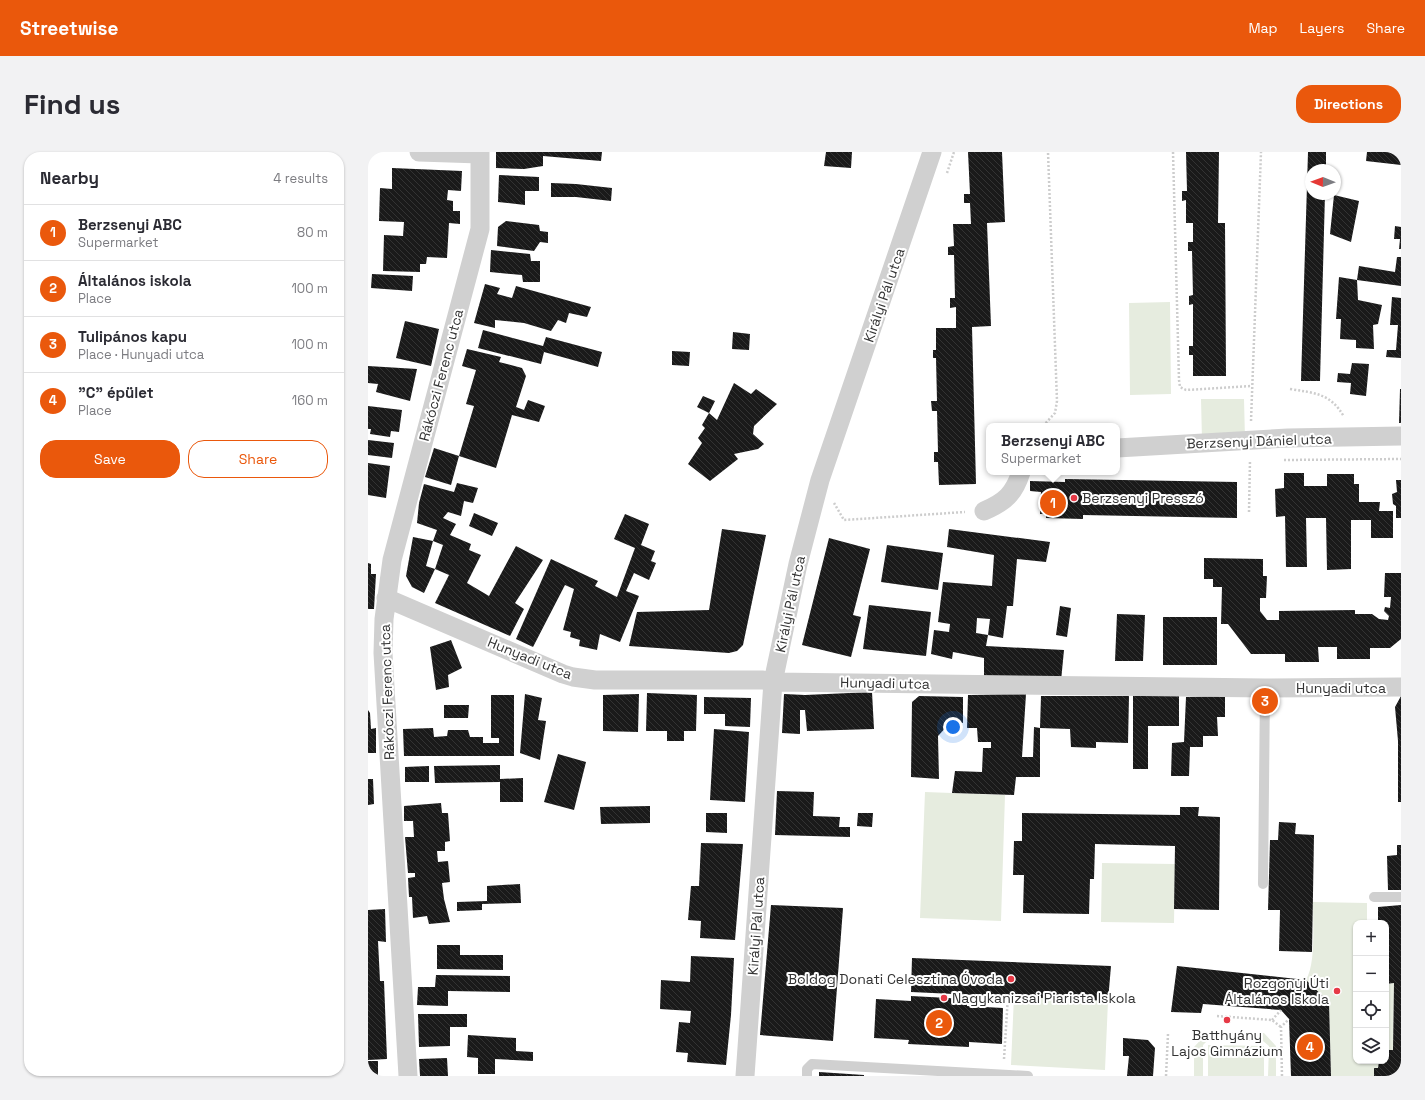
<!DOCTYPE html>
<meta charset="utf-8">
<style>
body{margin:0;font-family:"Space Grotesk",sans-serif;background:#f2f2f3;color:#2b2b33}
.controls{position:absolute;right:12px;bottom:12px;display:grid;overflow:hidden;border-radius:8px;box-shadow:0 1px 3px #0004}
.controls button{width:36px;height:36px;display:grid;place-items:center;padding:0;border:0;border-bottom:1px solid #e1e1e2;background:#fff;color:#2b2b33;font:20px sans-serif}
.compass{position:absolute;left:937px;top:12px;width:36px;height:36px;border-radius:50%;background:#fff;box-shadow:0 1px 3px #0004;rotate:271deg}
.you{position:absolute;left:585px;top:575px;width:14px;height:14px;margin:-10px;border:3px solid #fff;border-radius:50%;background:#1a73e8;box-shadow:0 0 0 6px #1a73e833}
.badge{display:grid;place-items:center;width:26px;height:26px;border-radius:50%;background:#ea580c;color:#fff;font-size:13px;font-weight:700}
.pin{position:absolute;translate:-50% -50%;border:2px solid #fff;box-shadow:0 1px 4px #0006}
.popup{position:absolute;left:618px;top:271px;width:134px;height:52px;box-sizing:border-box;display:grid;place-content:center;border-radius:8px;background:#fff;filter:drop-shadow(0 1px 3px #0005);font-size:13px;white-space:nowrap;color:#7c7c81}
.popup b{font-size:15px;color:#2b2b33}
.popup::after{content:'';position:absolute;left:50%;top:100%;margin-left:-8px;border:8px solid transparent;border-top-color:#fff}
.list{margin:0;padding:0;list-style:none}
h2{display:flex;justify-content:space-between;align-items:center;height:52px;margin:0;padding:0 16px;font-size:17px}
h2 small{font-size:13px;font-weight:400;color:#7c7c81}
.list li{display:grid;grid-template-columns:26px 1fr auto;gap:12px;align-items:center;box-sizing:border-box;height:56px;padding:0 16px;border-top:1px solid #e1e1e2}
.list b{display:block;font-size:15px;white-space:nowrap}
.list p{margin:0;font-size:13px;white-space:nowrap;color:#7c7c81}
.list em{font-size:13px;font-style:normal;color:#7c7c81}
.actions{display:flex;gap:8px;padding:12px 16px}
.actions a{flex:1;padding:9px 0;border:1px solid #ea580c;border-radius:16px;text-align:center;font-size:14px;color:#ea580c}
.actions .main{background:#ea580c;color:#fff}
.icon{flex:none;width:22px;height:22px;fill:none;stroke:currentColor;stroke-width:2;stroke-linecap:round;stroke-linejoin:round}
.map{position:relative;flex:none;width:1033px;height:924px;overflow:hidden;border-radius:16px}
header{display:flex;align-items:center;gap:24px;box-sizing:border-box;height:56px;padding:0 20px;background:#ea580c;color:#fff}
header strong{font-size:19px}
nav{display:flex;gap:22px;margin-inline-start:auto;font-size:14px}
.intro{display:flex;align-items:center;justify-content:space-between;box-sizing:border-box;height:96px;padding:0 24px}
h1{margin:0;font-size:28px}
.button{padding:10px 18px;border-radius:16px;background:#ea580c;color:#fff;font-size:14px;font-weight:700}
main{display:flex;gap:24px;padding:0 24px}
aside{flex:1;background:#fff;border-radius:16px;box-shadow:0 1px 3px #0004}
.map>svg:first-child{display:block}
.green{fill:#e6ecdf}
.building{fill:url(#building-back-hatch)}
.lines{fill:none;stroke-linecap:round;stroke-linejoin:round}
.path{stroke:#cdcdcd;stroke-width:2.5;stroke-dasharray:2 2;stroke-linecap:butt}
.lane{stroke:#d0d0d0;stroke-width:10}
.street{stroke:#d0d0d0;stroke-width:19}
.poi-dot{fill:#e63946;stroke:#fff;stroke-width:1.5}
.labels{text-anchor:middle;stroke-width:4;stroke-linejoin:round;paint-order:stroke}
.street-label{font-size:14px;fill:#333;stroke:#fff}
.poi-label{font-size:14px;fill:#333;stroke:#fff;text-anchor:start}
</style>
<header>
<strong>Streetwise</strong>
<nav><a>Map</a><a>Layers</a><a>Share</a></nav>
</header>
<div class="intro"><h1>Find us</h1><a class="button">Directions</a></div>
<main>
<aside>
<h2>Nearby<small>4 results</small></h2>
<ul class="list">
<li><span class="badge">1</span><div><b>Berzsenyi ABC</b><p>Supermarket</p></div><em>80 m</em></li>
<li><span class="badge">2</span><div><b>Általános iskola</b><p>Place</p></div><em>100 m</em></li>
<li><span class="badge">3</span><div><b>Tulipános kapu</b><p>Place · Hunyadi utca</p></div><em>100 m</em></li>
<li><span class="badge">4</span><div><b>&quot;C&quot; épület</b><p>Place</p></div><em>160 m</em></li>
</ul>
<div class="actions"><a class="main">Save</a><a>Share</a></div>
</aside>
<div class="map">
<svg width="1033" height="924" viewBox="0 0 1033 924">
<defs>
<pattern id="building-back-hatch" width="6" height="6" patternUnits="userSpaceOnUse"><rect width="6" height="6" fill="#1a1a1a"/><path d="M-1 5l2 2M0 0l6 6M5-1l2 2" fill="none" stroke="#333"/></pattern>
</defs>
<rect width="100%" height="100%" fill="#fff"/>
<!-- green -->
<path class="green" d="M802,150L803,242L762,243L761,151Z
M833,247H876L877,287L834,288Z
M557,640L637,643L633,769L552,766Z
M734,711L807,712L806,771L733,770Z
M945,750L999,751V771H988V909H1011L1010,916H1006V924H963L961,850L938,828C948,811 945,770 945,750Z
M1026,831L1025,898H1018V832Z
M646,844L740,849L737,918L643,913Z
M840,880L896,881L908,894V924H900L901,894L895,889L840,888L835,893V924H826V895Z
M840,893L896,894V924H840Z"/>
<!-- building -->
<path class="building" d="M128,0H234L233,9L175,4V14L156,17L128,16Z
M458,0H484L483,16L456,14Z
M600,0H634L637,70L619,71L623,174L604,175L608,332L571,333L570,310H566V300H570L569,259H564L563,249H569L568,206H565V198H568V176H588V155L582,156V146H587L586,103H580V95L586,94L585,72H603L602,51H596V42H602Z
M818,0H851L850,71H857L858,224H825V203H821V194H825V152L821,153V144L825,143L824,99H820V90H825V71H818V48L814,49V39H819Z
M940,0H958V18H943V42H957L952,229H933Z
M999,0H1033V13L998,9Z
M24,16L94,19L93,39L80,38L79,48L85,49V59H92V72L81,71L79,106L59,105L58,112H52V120L15,119L16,83L35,84L36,70L11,69L12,36L24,37Z
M131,23L171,25V39H157V53L130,50Z
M183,31L208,32L244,36L243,49L208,45H183Z
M966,43L991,49L983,90L962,82Z
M138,69L171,73L172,79L180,80V91L172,90L166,99L129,94L130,75Z
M1027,74L1033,75V97H1031L1032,87H1026Z
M123,98L162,102L163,109H172V130H155L154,123L122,120Z
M1029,105H1033V134L989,128L991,114L1027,120Z
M4,122L45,124L44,139L3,136Z
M971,125L989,128L990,148L1014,153L1010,172L1005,173L1006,197L988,196V188L972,187L973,167H968Z
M117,132L132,136L129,142L144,146L148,134L223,155L219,165L201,161L198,171L190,168L183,179L156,171L127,168V176L106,171Z
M1024,145L1033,146V206L1018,205L1019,198H1028L1030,173H1022Z
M37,169L71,177L63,214L28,206Z
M115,178L175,194L178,185L234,200L230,215L176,200L173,212L110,196Z
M365,180L382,182L381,198L364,197Z
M99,197L133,205L131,210L154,216L158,224L148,255L156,258L160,248L177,254L171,270L144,263L128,316L91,304L106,254L98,252L108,218L94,214Z
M304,199L322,200L321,214L304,213Z
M984,211L1001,212L998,244L982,242L983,231L969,230L970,221L982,222Z
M0,214L49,217L42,249L8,240L10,232L0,231Z
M366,231L383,242L388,237L409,252L386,274L385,282L396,292L390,297L366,302L370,307L342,329L320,312L334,291L330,286L337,276L334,273L341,261L349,268Z
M1032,237H1033V271H1031Z
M335,244L347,249L341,261L329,255Z
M0,254L34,258L31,280L23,279L22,285L2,282L3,277H0Z
M0,288L26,291L24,306L0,303Z
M66,296L91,304L83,333L57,325Z
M0,311L22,314L18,346L0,343Z
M916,321H936V334H959V322H986V332H991V350H1012L1011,359H1025V386H1003V368H983V417L959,418L958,366H938L939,415H918L917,364L908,365L907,337L916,336Z
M697,327L869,330V366L715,363V367L678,366V362H672L673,340L662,339V329L697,330Z
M1028,328H1033V366H1028V354L1025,352L1024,342L1029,340Z
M89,331L110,336L105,351L96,349L93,364L80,360L75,366L88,372L82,383L103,392L101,398L113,403L99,431L121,444L148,394L175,408L147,451L156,457L142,484L67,451L81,423L67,417L75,393L65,389L69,378L49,371L51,351L56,332L86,340Z
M106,361L130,371L124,384L101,374Z
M257,362L281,372L273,393L287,399L283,409L288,411L281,428L266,421L258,439L271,444L252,490L232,482L229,498L211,494L212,488L202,485L203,480L195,478L206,437L197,433L165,495L148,487L183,407L230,429L227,434L249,445L267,396L246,387Z
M354,377L398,383L375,493L369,499L361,501L261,494L269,460L341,458Z
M581,377L682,390L678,410L649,407L645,454H639L635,486L620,483L622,467L609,466L608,481L620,483L618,494L696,498L693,529L616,525V506L585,500L584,507L563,502L566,478L581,480L582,472L570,470L575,430L624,434L626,403L579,395Z
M45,385L65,389L58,414L67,417L56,441L44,435L38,424Z
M461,386L502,397L485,463L493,465L483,505L434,493Z
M519,393L575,401L570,438L513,430Z
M836,406L895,407V424H899L898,446H892V459L899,468H911V459L987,458V462H1004L1011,467L1020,468L1021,464L1016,459L1017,455L1022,456L1023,445H1016L1017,421H1033V487L1022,496H1002V507H969V495H950L951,510H917V502H883L860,472H853L854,435H845V427H836Z
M0,411L3,412V422H8L6,457H0Z
M501,453L563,460L558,504L495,497Z
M692,454L703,456L699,485L688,483Z
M749,462L777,463L775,509H747Z
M795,465H849V513H795Z
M83,488L94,516L80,523L81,535L68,538L62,495Z
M504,540L506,577L439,579L437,558H432V582L414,581L416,542L437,543Z
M279,541L329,543L328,579H316V589H299V579H278Z
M157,542L174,546L170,568L178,569L172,608L152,601Z
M271,542L270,580L235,579V543Z
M658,542L654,605H665L666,575L672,576V625H648L646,643L584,641L587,619L614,620L615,596H623V590H610L609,576H599L600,543Z
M123,543H146V604H36L35,577L65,576L66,585L79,584L80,578H100L102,585H115V591H131V586H123Z
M551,544L595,545V571H582L570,584L571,627L543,625L544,550Z
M673,544H761L760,591L728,590V596L703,595L702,577L672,576Z
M765,544H811V574H780V617H765Z
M857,544V565H849L850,584H835V595H822L821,624H803L804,591L816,590L818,545Z
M1033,544V650H1030V589L1027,555Z
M336,545L383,546L382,575L357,574V562H336Z
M76,553H101L100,566H76Z
M0,558L2,561L3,577L8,576V601H0Z
M346,577L381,580L377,650L342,648Z
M190,602L218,610L206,658L176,650Z
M132,613V627L155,626V650H132V630L67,631L66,614Z
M61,614V630H37V615Z
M0,627H5L6,652L0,653Z
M409,639L446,640L445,664L472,665L471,675H482V685L407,683Z
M73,651L74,661H80L82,689L77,690V699H69L70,710L80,709L82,730L74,731L76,747L82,770L61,772L59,764L45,766L44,745H41L40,726L47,725V721H40L37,685H46L45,669H36V654Z
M282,654V671L233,672L232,655Z
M812,655H831L830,664L852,665L851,758L806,757L807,694L727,692L726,727H722L721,762L655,761L656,723H645L646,689H654V661L812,663Z
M338,661H359V681L338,680Z
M490,661H505L504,675L489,674Z
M911,670L928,671L927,682L946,683L944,800L911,799L912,758H900L902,688H910Z
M333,691L375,692L367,788L332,786L333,769L320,768L323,734H331Z
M1029,693H1033V738H1020L1019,704L1029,703Z
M152,732L153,751L114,752V758L89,759V750L119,749V734Z
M403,753L475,756L465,889L392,883Z
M1033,753V924H1006V916H1010L1011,909H1018V898H1025L1026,831L1018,832V771H1010V755Z
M17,757L18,790L10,789L12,829H16L19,907L0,908V758Z
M69,793H92V803H135V818L69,817Z
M323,804L366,806L363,863L358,913L319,910L320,901L308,900L311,870L322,871L323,859L292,857L293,828L322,830Z
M544,806L743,814L740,849L543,840Z
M809,814L938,828L961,850L963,924H923L921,867L913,858L835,852L833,861L803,860Z
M68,823L142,824V840L80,839V854L49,853L50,835H67Z
M543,844L599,847V854L635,856L634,892L601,890V895L540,892L541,888L506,886L508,847L543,849Z
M50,862H99V875H82V894L51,895Z
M100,883L148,886V899L165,900V909L127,907V922H110V906L99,905Z
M755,886L780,888L787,896L785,924H759L761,904H755Z
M79,906L80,924H52L51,907Z
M0,909H10V924H0Z
M451,920L496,923V924H451Z"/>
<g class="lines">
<!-- path -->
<path class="path" d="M805,0L811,228L812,235L818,238L884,234
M579,21L586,0
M922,237C946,241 963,241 976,265
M883,269L893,0
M675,274L687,261L689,249L680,0
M916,308L1033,307
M466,351L476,368L597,360
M881,360L882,308
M849,864L904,868L913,875
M904,868L913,858
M636,907L640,844
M798,924L800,882
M914,924L913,875L921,867"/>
<!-- lane -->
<path class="lane" d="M895,732L897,536
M1006,745H1033
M439,924V917L444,912L660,924"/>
<!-- street -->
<path class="street" d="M51,0L112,2
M749,296L920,286L1033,284
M616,359C637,350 646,342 653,320
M18,446L195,522L205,525L227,528H395L405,530L897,536L1033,535
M40,924L15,501L16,467L24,408L112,77V0
M377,924L405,530L430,412L452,328L564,0"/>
</g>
<!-- markers -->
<g class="poi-dot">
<circle cx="706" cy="346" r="4"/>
<circle cx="643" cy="827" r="4"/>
<circle cx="969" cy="839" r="4"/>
<circle cx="576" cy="846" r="4"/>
<circle cx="859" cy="868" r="4"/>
</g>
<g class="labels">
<!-- street labels -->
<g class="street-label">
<text transform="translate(516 143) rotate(-71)" y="5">Királyi Pál utca</text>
<text transform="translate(73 223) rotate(-75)" y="5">Rákóczi Ferenc utca</text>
<text transform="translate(891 289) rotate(-2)" y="5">Berzsenyi Dániel utca</text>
<text transform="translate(422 452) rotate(-78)" y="5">Királyi Pál utca</text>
<text transform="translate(162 506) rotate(22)" y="5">Hunyadi utca</text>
<text transform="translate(517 531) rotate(1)" y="5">Hunyadi utca</text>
<text x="973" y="541">Hunyadi utca</text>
<text transform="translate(19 540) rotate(-92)" y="5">Rákóczi Ferenc utca</text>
<text transform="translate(388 774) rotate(-86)" y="5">Királyi Pál utca</text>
</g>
<!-- poi labels -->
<g class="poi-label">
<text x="714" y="351">Berzsenyi Presszó</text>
<text x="635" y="832" text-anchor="end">Boldog Donati Celesztina Óvoda</text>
<text x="961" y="836" text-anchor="end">Rozgonyi Úti<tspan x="961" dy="16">Általános Iskola</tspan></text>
<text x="584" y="851">Nagykanizsai Piarista Iskola</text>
<text x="859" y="888" text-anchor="middle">Batthyány<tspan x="859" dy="16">Lajos Gimnázium</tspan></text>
</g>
</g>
</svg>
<div class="controls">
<button>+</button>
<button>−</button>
<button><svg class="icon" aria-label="locate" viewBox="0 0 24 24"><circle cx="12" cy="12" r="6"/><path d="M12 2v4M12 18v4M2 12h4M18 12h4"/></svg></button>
<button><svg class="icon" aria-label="layers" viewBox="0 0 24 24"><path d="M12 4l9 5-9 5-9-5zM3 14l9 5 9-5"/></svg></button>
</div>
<svg class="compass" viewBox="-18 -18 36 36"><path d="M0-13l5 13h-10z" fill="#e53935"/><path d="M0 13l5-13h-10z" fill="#7c7c81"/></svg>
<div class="you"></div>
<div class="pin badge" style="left:685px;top:351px">1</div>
<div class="popup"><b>Berzsenyi ABC</b>Supermarket</div>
<div class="pin badge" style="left:571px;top:871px">2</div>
<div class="pin badge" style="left:897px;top:549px">3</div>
<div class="pin badge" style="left:942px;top:895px">4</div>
</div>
</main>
